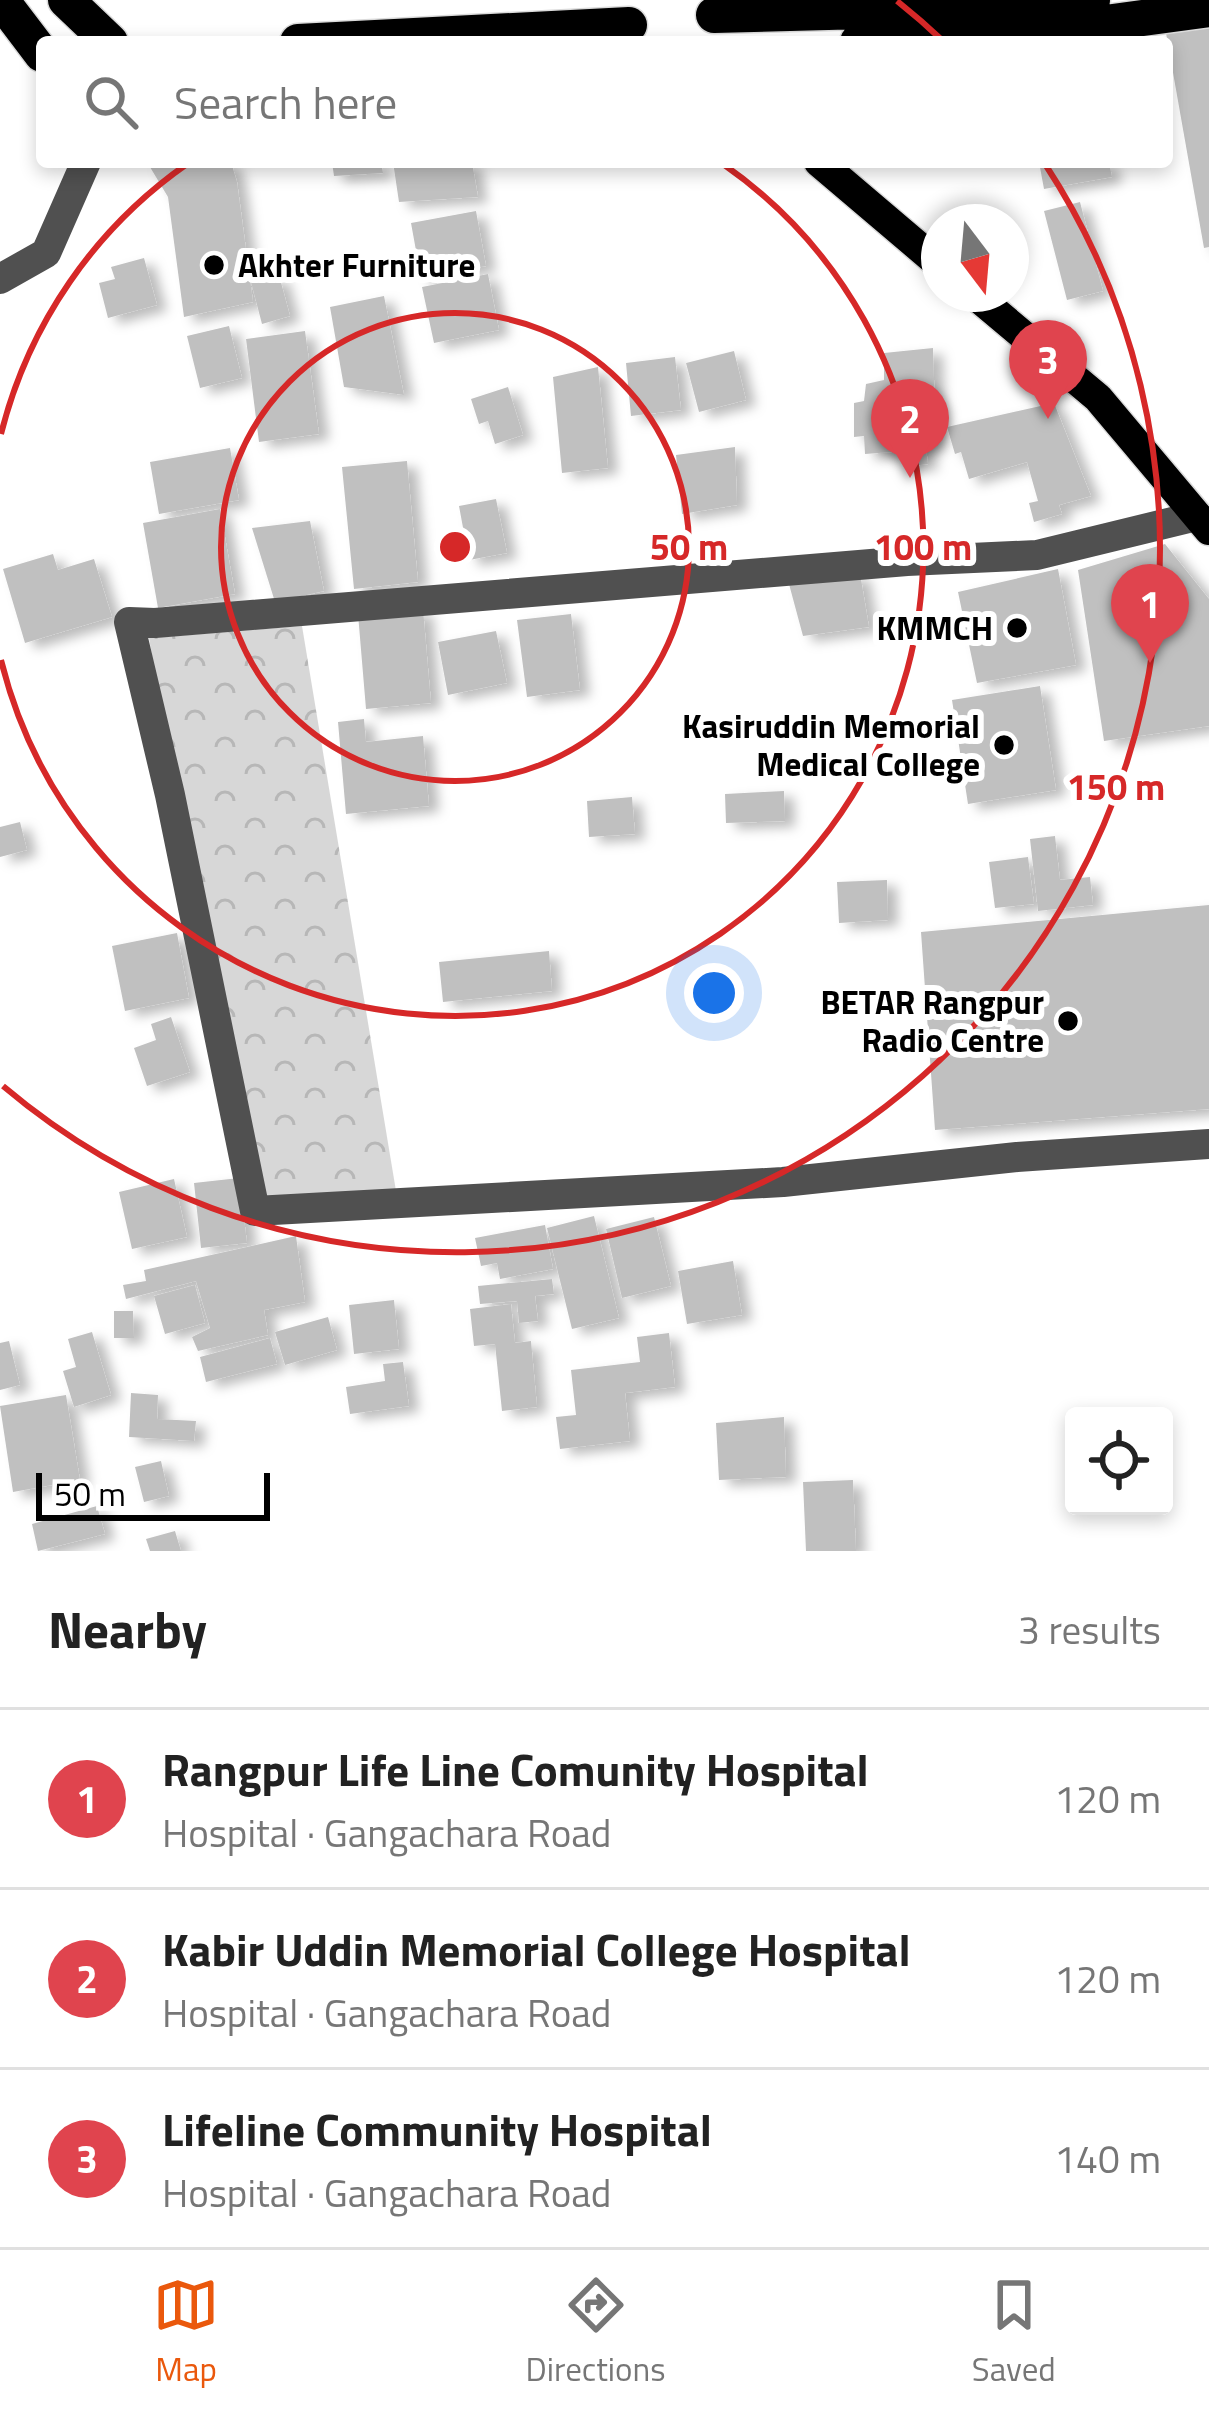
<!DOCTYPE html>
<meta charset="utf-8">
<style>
body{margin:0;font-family:"Titillium Web",sans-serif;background:#f6f6f6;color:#222}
.controls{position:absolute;right:36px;bottom:36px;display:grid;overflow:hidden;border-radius:12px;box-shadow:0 6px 18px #0003}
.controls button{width:108px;height:108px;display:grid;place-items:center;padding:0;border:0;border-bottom:3px solid #e0e0e0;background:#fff;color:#222;font:60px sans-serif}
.compass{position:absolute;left:921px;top:204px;width:108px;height:108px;border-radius:50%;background:#fff;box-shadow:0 6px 18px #0003;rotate:164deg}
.scale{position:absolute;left:36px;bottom:30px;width:234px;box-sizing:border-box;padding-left:12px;border:6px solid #000;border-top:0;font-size:33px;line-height:42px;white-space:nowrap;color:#000;-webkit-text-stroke:9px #fff;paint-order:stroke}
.you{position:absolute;left:714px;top:993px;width:42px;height:42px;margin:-30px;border:9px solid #fff;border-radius:50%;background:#1a73e8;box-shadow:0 0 0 18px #1a73e833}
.badge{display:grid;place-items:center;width:78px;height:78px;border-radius:50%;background:#ea580c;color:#fff;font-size:39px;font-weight:700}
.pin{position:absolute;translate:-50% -99px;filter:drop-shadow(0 3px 6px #0008)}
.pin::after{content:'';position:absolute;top:63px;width:42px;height:36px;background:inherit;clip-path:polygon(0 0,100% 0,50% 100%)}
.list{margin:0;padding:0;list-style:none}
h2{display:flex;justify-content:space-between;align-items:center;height:156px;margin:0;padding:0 48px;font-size:51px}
h2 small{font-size:39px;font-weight:400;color:#767676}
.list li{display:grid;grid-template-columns:78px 1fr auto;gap:36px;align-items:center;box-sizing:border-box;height:180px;padding:0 48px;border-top:3px solid #e0e0e0}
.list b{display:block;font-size:45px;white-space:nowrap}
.list p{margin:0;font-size:39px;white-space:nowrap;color:#767676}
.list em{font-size:39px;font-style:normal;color:#767676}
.icon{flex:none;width:66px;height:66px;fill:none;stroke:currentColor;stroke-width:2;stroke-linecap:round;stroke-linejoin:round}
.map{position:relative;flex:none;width:1209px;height:1551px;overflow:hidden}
.search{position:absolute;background:#fff;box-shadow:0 6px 18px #0003;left:36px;right:36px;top:36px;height:132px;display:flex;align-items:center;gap:30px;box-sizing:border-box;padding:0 42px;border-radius:12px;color:#767676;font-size:45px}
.sheet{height:696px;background:#fff}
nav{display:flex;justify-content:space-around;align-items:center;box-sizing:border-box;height:168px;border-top:3px solid #e0e0e0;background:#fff;font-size:33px;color:#767676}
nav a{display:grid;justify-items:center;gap:6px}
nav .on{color:#ea580c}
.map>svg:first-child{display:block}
.forest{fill:url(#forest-crowns)}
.building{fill:#c0c0c0;filter:url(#shadow)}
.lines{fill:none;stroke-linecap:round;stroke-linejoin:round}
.major-casing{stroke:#dbdbdb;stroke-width:33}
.highway-casing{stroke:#dbdbdb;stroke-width:39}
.minor{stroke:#505050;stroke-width:30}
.major{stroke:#000;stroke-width:30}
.highway{stroke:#000;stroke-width:36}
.ring{fill:none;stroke:#d62828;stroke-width:6}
.poi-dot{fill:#000;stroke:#fff;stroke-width:4.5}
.labels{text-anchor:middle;stroke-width:12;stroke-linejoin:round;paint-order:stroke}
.poi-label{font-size:33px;font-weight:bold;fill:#000;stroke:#fff;text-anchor:end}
.centre{fill:#d62828;stroke:#fff;stroke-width:6}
.ring-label{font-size:36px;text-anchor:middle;font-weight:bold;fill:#d62828;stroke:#fff;stroke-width:12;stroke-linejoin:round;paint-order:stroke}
</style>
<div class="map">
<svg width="1209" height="1551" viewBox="0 0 1209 1551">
<defs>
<pattern id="forest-crowns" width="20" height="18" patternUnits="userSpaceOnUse" patternTransform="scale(3)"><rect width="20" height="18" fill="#d7d7d7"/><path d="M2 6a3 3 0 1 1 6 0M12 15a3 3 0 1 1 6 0" fill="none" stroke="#b7b7b7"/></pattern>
<filter id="shadow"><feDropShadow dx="10" dy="6" stdDeviation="6" flood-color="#0004"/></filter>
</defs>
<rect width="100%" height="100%" fill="#fff"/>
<!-- forest -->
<path class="forest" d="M302,626L396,1191L244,1207L149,638Z"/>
<!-- building -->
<path class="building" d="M1209,26V247L1204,248L1166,33Z
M147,162H231L237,182L253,302L184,317L168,197Z
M332,162H381L383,173L334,176Z
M393,162H472L478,197L399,202Z
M1039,162H1109L1112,177L1044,189Z
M1080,202L1103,291L1067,300L1044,211Z
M476,211L486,266L421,278L411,223Z
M144,258L157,305L108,318L99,283L115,279L111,267Z
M488,274L499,330L434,343L422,287Z
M279,275L290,316L262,324L251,282Z
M384,296L404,395L344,387L330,307Z
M229,326L242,378L200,388L187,336Z
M305,331L319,434L259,442L246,339Z
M933,348L936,444L926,449L928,464L904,467L905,451L865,454L864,436L854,437V403L864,401L866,384L884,380V353Z
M734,351L746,400L699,412L686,363Z
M675,357L681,410L631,416L626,363Z
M598,367L608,468L562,473L553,377Z
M508,387L523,435L495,444L488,421L479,424L471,399Z
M1054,403L1091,496L1059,505L1062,514L1034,522L1029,503L1038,501L1027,462L969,479L961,452L955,454L947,427Z
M735,447L737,505L682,514L676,455Z
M230,448L239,500L159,514L150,462Z
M407,461L418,582L354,589L342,467Z
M496,499L507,553L469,560L459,506Z
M220,509L235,594L158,608L143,523Z
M310,521L324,591L275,602L252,528Z
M1165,544L1209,599V726L1104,741L1078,570Z
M53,554L58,570L94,559L112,617L25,643L3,569Z
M1058,569L1076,665L977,683L958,592Z
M860,573L869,627L803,636L789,584Z
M423,609L431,703L366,709L358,614Z
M571,614L580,690L527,697L517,620Z
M496,631L507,683L448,695L438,642Z
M1040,686L1056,790L968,804L952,700Z
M364,719L366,742L423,736L429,806L346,814L338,722Z
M784,791L785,821L726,823L725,794Z
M632,797L635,834L589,837L587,801Z
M20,822L27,850L0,857V827Z
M1055,836L1060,880L1090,877L1093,905L1038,911L1030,839Z
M1028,857L1034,904L995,908L989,862Z
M887,880L888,920L839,923L837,882Z
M1209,905V1109L935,1130L921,932Z
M177,933L189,998L125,1011L112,946Z
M549,951L552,991L443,1002L439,962Z
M171,1017L190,1072L147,1086L134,1048L156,1040L151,1024Z
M239,1178L247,1243L201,1248L194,1183Z
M174,1179L187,1237L132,1249L119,1192Z
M594,1216L619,1318L572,1329L547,1228Z
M654,1217L671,1286L622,1298L606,1229Z
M545,1225L553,1269L500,1279L497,1263L481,1266L475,1238Z
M296,1236L305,1302L264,1310L268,1335L198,1351L192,1337L210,1328L196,1281L126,1299L123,1285L146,1281L144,1270Z
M733,1261L742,1315L687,1324L678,1271Z
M552,1279L554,1294L535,1296L538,1321L519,1323L517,1301L480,1304L478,1286Z
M195,1285L205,1323L165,1334L154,1296Z
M394,1300L399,1349L354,1354L349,1305Z
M511,1304L515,1343L531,1341L537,1407L502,1411L495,1344L474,1346L470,1309Z
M114,1311H133L134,1338H114Z
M328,1317L337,1350L285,1365L275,1332Z
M92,1332L111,1395L74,1407L63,1371L76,1367L68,1339Z
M669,1333L675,1387L625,1393L630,1441L560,1449L556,1417L576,1415L571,1370L640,1362L637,1337Z
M270,1338L277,1364L206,1382L200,1357Z
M9,1341L20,1385L0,1390V1343Z
M403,1362L409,1406L350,1414L346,1387L385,1381L383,1364Z
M131,1393L158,1395L157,1419L196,1421L194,1441L129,1437Z
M66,1395L80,1480L13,1492L0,1406Z
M784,1417L786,1477L719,1480L716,1423Z
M161,1461L169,1496L144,1502L135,1467Z
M853,1480L856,1551H806L803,1482Z
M97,1506L105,1534L38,1551L32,1524Z
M175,1531L181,1551H150L146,1539Z"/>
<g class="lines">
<defs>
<path id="major" d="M819,162L939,264
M974,294L1098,398L1209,530"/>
<path id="highway" d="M1,0L42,54
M66,0L110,42
M714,15L1051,6L1092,0
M298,42L629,25
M858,42L1054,30L1209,9"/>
</defs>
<!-- major casing -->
<use href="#major" class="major-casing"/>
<!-- highway casing -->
<use href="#highway" class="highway-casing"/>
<!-- minor -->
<path class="minor" d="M0,279L46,253L86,162
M1197,516L1037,555L907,561L155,623L129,622L170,795L255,1211L783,1182L1017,1157L1209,1144"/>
<!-- major -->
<use href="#major" class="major"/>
<!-- highway -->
<use href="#highway" class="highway"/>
</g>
<!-- distance rings -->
<g class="ring">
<circle cx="455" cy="547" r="234"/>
<path d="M1 434A468 468 0 0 1 187 164M723 164A468 468 0 1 1 1 660"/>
<path d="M897 1A703 703 0 0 1 943 41M1045 164A703 703 0 0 1 3 1086"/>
</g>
<!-- markers -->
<g class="poi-dot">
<circle cx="214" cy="265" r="12"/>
<circle cx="1017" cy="628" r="12"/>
<circle cx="1004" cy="745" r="12"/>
<circle cx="1068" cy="1021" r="12"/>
</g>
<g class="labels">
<!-- poi labels -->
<g class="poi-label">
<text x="238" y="277" text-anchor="start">Akhter Furniture</text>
<text x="993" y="640">KMMCH</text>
<text x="980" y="738">Kasiruddin Memorial<tspan x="980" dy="38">Medical College</tspan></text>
<text x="1044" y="1014">BETAR Rangpur<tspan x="1044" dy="38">Radio Centre</tspan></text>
</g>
</g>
<circle cx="455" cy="547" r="18" class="centre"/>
<g class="ring-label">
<text x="689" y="560">50 m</text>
<text x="923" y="560">100 m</text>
<text x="1116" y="800">150 m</text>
</g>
</svg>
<div class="controls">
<button><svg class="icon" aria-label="locate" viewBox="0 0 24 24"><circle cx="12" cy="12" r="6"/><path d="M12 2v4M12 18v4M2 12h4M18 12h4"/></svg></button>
</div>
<svg class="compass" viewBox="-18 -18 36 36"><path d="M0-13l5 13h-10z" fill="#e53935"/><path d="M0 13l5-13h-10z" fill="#767676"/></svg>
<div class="scale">50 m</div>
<div class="you"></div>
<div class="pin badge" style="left:1150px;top:663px;background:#e0444e">1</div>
<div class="pin badge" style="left:910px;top:478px;background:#e0444e">2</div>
<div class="pin badge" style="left:1048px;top:419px;background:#e0444e">3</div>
<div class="search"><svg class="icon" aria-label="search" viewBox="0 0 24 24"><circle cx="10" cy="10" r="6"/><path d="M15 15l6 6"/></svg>Search here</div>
</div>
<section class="sheet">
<h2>Nearby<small>3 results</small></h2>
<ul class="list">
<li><span class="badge" style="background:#e0444e">1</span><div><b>Rangpur Life Line Comunity Hospital</b><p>Hospital · Gangachara Road</p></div><em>120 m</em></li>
<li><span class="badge" style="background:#e0444e">2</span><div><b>Kabir Uddin Memorial College Hospital</b><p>Hospital · Gangachara Road</p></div><em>120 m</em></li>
<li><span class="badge" style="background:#e0444e">3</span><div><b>Lifeline Community Hospital</b><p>Hospital · Gangachara Road</p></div><em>140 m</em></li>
</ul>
</section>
<nav>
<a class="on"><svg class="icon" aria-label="map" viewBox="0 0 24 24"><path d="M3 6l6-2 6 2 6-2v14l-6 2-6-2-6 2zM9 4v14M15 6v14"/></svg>Map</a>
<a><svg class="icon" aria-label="directions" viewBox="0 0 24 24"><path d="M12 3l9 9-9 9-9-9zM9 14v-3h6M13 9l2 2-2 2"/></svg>Directions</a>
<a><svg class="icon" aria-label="saved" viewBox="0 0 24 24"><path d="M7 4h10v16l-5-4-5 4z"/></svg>Saved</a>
</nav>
